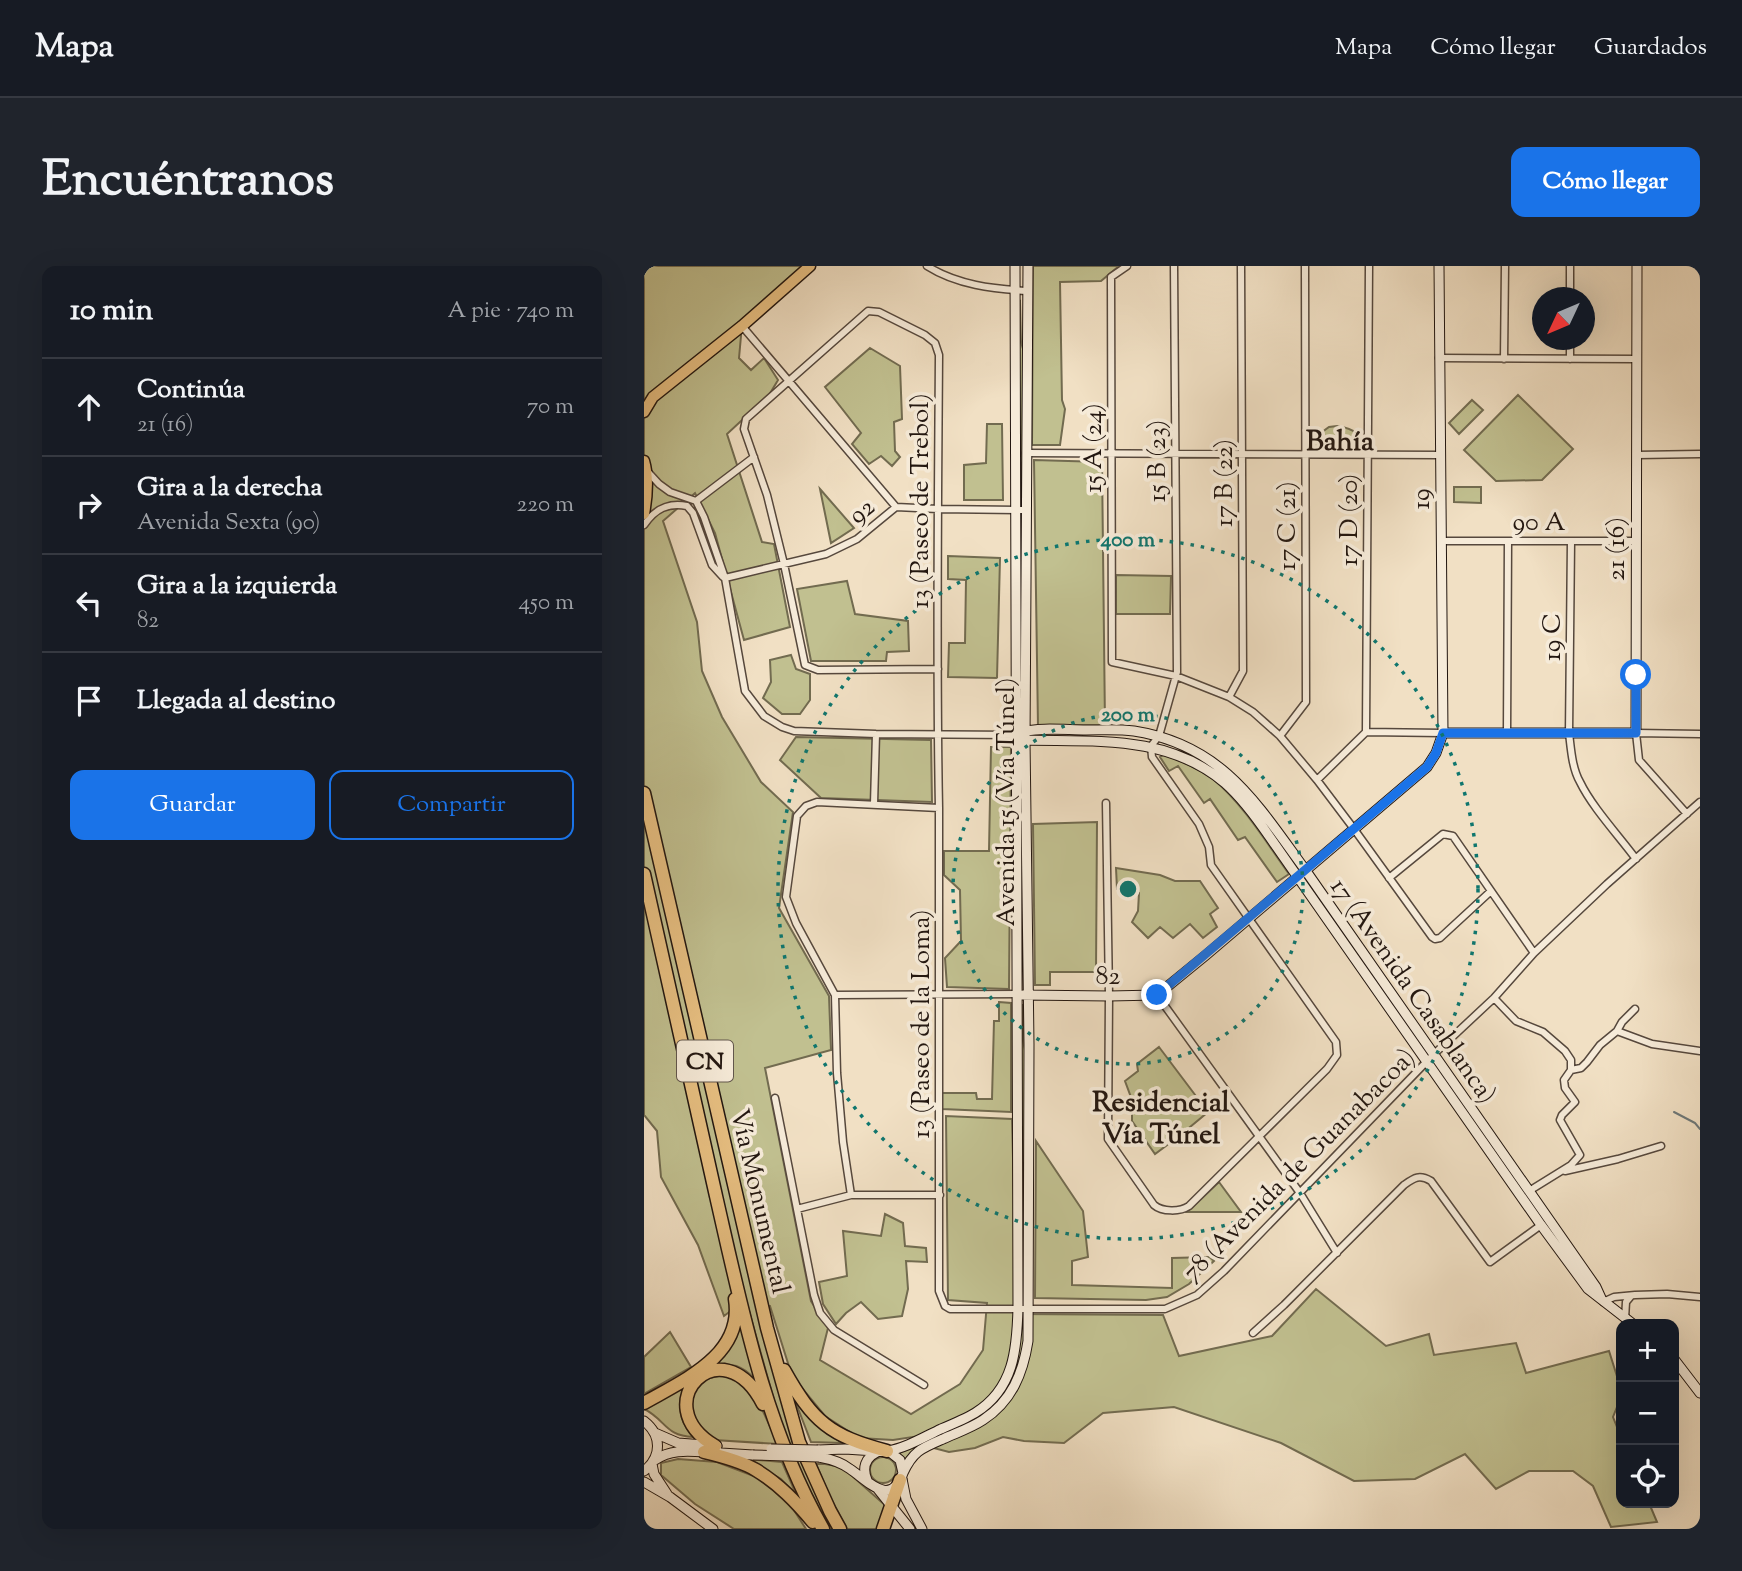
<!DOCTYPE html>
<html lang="es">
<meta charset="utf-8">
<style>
body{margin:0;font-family:"Sorts Mill Goudy",serif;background:#20242c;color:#f1f3f6}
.controls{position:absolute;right:21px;bottom:21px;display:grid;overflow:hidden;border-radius:14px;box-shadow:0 7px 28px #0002}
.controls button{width:63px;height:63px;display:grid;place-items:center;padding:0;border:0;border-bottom:2px solid #363941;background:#171b24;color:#f1f3f6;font:35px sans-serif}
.compass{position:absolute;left:888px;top:21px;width:63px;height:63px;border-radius:50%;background:#171b24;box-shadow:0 7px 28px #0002;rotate:226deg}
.stop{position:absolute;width:21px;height:21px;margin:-16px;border:5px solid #1a73e8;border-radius:50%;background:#fff}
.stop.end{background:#1a73e8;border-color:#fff;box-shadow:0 2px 7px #0008}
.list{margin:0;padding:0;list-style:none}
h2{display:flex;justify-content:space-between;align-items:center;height:91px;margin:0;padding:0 28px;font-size:30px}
h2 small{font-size:23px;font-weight:400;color:#9ea1a6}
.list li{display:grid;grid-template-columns:46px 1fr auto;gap:21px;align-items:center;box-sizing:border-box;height:98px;padding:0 28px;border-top:2px solid #363941}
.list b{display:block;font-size:26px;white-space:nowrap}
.list p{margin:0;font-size:23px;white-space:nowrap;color:#9ea1a6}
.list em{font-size:23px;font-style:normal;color:#9ea1a6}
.actions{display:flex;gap:14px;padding:21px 28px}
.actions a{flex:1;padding:16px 0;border:2px solid #1a73e8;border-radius:14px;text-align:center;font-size:24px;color:#1a73e8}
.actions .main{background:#1a73e8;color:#fff}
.icon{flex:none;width:38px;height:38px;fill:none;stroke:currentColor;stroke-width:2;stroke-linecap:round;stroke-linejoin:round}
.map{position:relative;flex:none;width:1056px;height:1263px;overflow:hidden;border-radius:14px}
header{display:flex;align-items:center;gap:42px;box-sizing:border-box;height:98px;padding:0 35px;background:#171b24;border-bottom:2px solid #363941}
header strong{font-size:33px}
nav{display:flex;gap:38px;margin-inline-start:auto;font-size:24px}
.intro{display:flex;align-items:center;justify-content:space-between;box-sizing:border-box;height:168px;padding:0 42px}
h1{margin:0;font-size:49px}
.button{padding:18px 32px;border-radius:14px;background:#1a73e8;color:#fff;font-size:24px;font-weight:700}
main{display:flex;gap:42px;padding:0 42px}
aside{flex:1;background:#171b24;border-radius:14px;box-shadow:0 7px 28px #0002}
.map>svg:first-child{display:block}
.green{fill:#c1c090;stroke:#726b50;stroke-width:2}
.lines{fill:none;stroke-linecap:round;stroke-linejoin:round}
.stream{stroke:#6d7879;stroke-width:2}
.street-casing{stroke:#56483d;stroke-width:9}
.secondary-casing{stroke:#221610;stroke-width:11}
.primary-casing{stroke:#221610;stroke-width:13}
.highway-casing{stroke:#221610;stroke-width:15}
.street{stroke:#f6ebd9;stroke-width:6}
.secondary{stroke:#f6ebd9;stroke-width:9}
.primary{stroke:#e8c082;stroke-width:10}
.highway{stroke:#e8c082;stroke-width:12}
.secondary-bridge-casing{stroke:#221610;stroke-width:11;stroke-linecap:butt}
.secondary-bridge{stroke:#f6ebd9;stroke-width:9}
.route{stroke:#1a73e8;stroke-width:9}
.ring{fill:none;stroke:#0f766e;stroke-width:3.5;stroke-dasharray:3.5 7}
.labels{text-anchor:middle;stroke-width:7;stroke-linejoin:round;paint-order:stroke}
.shield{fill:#f6ebd9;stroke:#62564c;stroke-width:2}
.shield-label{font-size:24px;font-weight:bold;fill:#221610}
.street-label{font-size:26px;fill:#221610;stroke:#f6ebd9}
.neighbourhood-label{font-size:28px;font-weight:bold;fill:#221610;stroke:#f6ebd9}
.centre{fill:#0f766e;stroke:#f6ebd9;stroke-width:3.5}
.ring-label{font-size:21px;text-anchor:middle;font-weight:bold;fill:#0f766e;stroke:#f6ebd9;stroke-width:7;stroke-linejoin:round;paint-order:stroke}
</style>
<header>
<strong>Mapa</strong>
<nav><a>Mapa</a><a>Cómo llegar</a><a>Guardados</a></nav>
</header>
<div class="intro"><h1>Encuéntranos</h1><a class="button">Cómo llegar</a></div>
<main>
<aside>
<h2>10 min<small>A pie · 740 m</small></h2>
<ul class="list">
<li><svg class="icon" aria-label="ahead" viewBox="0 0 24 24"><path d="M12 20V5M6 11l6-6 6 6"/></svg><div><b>Continúa</b><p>21 (16)</p></div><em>70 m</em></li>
<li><svg class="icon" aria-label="right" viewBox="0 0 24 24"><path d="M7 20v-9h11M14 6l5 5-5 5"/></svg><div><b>Gira a la derecha</b><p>Avenida Sexta (90)</p></div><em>220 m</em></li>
<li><svg class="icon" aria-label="left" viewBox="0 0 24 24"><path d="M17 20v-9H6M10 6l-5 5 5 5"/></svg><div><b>Gira a la izquierda</b><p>82</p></div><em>450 m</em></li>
<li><svg class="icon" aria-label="arrive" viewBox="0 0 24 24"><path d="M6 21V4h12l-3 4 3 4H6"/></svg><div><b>Llegada al destino</b></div></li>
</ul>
<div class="actions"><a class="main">Guardar</a><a>Compartir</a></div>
</aside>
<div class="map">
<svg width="1056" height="1263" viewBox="0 0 1056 1263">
<rect width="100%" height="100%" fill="#f1e0c4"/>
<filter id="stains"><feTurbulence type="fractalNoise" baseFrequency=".00286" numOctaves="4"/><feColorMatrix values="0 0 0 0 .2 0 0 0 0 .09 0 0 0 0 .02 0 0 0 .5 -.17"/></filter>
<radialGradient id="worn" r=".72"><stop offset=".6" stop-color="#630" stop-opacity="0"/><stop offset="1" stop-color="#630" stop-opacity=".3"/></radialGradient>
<!-- green -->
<path class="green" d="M0,0H163L98,59L95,92L107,104L120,92L134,114L125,129L83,168L118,276L130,278L146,361L100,374L71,267L51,227L19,255L53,356L58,405L78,451L117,516L149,546L135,642L185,730L187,784L121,802L167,1035L184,1062L176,1094L267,1148L316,1118L339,1084L343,1037L304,1034L302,850L368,853L373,1048L519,1049L535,1090L628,1070L672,1023L742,1080L785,1068L790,1089L872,1077L882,1107L965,1085L977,1123V1131L969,1151L977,1171V1237H1005L1013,1256L967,1261L949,1220L929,1205H885L852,1223L821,1188L771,1213L710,1215L637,1177L530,1141L459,1147L420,1177L380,1175L359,1171L331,1182L305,1186L282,1180L272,1183L260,1194L255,1187L278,1176L275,1170L249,1174L215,1172L181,1150L148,1110L126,1040L113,1041L192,1263H186L151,1196L136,1156L104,1041H92L80,1050L54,979L17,911L13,865L0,849Z
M389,0H475L457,15L416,16L418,134L421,143L416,179H388Z
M376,35L377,76L379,83L378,235H376L377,199L374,188V36Z
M226,82L256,100L258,153L250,156L251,185L256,191L248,200L237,190L225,198L208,178L217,167L181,121Z
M874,129L929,183L898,214L852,215L820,184Z
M828,134L839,144L815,168L805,157Z
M343,158H358L359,234H320V199L342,197Z
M693,160C708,162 720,168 720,184H663V177L685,161Z
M390,194L458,196L461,459L394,460Z
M810,221H837V237L810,236Z
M176,223L210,262L187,277Z
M304,290L356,292L353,412L304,411L305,377H321L322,314L304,313Z
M472,309L527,310L526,348H472Z
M203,315L211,348L264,355L265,385L243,386L242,395H167L153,323Z
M147,389L152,403L166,408V434L156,448H138L119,432L127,416L126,394Z
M152,471L287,474L288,536L177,532L136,494Z
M347,481H367L365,723L303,721L301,692L317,675L316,624L300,609V585H345Z
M521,488C537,496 555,502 569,513C600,539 622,576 645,608L633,616L601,571L594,574L566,533L560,537L534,500L525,505L516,491Z
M453,556L452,706H406V719H391L389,558Z
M472,602L516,609L531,615H556L574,642L566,648L573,661L559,672L546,658L529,672L516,661L504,672L488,656L494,645L495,627L473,623Z
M355,736L367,737V846L298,843V827H332L333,833H348L350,755H355Z
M377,739H379V775L382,789L381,1028H379V989L377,984Z
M515,781L564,846L534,871L511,888L488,855V834L481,815L494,805L493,798Z
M392,875L439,945L444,991L428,995V1019L528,1022V992L566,991L570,995L545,1018L523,1031L502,1034L391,1032Z
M575,916L597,946H543Z
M241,948L259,957L261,980L282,982L283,996L262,995L264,1023L258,1050L234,1053L217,1036L202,1047L192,1058L179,1038L175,1016L203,1010L199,965L237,970Z
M96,1057L111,1113C97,1099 89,1097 70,1099Z
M26,1066L47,1101L0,1128V1091Z
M86,1108L111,1128L134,1178L70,1174L46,1150C49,1117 52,1113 86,1108Z
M49,1111C34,1134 30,1148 49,1171C21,1170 22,1154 0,1143V1141Z
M150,1132C166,1154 175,1164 199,1177L167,1176Z
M226 1204a13 13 0 1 1 26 0a13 13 0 1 1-26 0Z
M34,1193L73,1196L115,1212L146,1238L162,1263H90L51,1238L17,1209V1197Z
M102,1193L138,1196L153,1230L137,1213Z
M172,1198H181L198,1201L242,1240L234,1263H203L185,1229Z"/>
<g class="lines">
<!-- stream -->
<path class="stream" d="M1030,846L1051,857L1056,863"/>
<defs>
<path id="street" d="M283,0C313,19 349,23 384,25
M483,0L467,11L468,396L532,410L585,431L609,446L636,470L673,514L710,563L788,671L791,673L796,672L847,625
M926,32V0
M98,60L252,241
M795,92L993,93
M860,93L861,0
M926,93V74
M382,187L796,189
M993,189L1056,188
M4,206L15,218L26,226L52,235
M52,235L60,251L81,312L101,425L120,450L138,461L150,465L232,468L372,469
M52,235L110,191
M0,259C11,243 24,236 43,240L49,247L68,299L79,311
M797,275H992
M927,275L925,467C927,483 928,502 936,516C948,541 975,570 992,593
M81,312L182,288L213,273L252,241L294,243L382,244
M294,403L174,404L161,399L140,298L123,229L100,163L102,153L224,45L235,46L281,69L291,77L295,89C294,240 292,391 295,542V1025L301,1040L306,1043H521L553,1029L580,1005L789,789L850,732L890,687L963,618L1056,536
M585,431L599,405L597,0
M722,466L725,0
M722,466L799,467
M863,467L864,275
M636,470L662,436L661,0
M673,514L722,466
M462,537L465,730L464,873L510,939C518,946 536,946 545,940L683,803L693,789L692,776L567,599L565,581L555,558L508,491L507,480L515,470L533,406L530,0
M230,538L232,468
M1043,548L995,494L992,467L1056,468
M745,612L799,568L809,570L890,687
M191,729L374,728
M513,729L656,927L693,987
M850,732L872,755L899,766L921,785L927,794V804L920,814L921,822L931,836L918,849L916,854L936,889L927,899L885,925
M973,765L1008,778L1056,785
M927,804L937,802L943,796L956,779L973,765L978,756L991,743
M131,832L170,1029L176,1047L190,1064L280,1119
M921,905L974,893L1017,880
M207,929L199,876L193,807L191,729L152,657L142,631L153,550L162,540L173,536L295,542
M153,943L207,929H296
M959,1036L970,1031L991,1029L1023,1028L1056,1031
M981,1053L982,1036L987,1030
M609,1067L640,1039L760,919C770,912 775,908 787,915L846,996L897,959"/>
<path id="secondary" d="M378,466C396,461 423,464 442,464C458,464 474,463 490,465C579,479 613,538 662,605L952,1021L957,1032
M799,467H992L993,0
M377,472L381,474C451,476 523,468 581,517C598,532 612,551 625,570L897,959L944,1023L989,1058
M379,729L465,730L513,729L562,689L783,501L792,487L799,467L795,0
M1030,1093L1056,1127
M0,1155C18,1169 18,1191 0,1205
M11,1167L34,1177L73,1180
M174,1184L201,1183L246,1186L256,1194L259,1207C247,1243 223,1214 206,1203C197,1196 186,1193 175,1191
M243,1185C262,1182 280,1171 297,1163C309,1158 321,1153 331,1147C370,1123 373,1083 374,1042L371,0
M77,1187L109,1189
M11,1194C27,1183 44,1185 63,1186
M8,1198L10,1208L23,1228
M259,1207C269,1185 278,1182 299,1173C312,1167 327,1162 339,1154C368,1135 379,1107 384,1075L385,778L381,474L384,0
M258,1213L262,1233L278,1263
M223,1214C218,1202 221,1192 233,1186
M0,1216L26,1231L69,1263
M233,1222L266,1263"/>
<path id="primary" d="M0,146L9,131L98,60L166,0
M0,195C5,212 3,231 0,248"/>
<path id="highway" d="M0,527L123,1062L155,1176L186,1245L196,1263
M0,608C24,716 48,823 72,930C98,1044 121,1161 179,1263
M140,1104C169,1156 186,1170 243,1185
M0,1137C40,1114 100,1089 91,1033
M71,1180C0,1138 78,1058 119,1138
M60,1186C77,1190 97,1195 112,1204C135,1218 152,1236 169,1256
M239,1263L256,1214"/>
</defs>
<!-- street casing -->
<use href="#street" class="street-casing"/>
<!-- secondary casing -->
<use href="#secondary" class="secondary-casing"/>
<!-- primary casing -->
<use href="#primary" class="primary-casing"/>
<!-- highway casing -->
<use href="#highway" class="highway-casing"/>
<!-- street -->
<use href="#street" class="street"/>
<!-- secondary -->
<use href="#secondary" class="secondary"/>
<!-- primary -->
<use href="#primary" class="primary"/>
<!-- highway -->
<use href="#highway" class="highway"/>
<defs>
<path id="secondary-bridge" d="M127,1183L174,1184
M109,1189L175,1191"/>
</defs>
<!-- secondary-bridge casing -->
<use href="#secondary-bridge" class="secondary-bridge-casing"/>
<!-- secondary-bridge -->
<use href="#secondary-bridge" class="secondary-bridge"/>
</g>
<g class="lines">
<!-- route -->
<path class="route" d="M513,729L783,501L792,487L799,467H992V409"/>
</g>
<!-- distance rings -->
<g class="ring">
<circle cx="484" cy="623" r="175"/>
<circle cx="484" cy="623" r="350"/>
</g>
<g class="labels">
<!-- shield labels -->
<rect class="shield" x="33" y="774.5" width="56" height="41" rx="5"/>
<g class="shield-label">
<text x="61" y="803">CN</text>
</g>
<!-- street labels -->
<g class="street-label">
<text transform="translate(448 182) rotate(-90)" y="9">15 A (24)</text>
<text transform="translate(512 195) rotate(-90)" y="9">15 B (23)</text>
<text transform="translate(579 217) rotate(-90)" y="9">17 B (22)</text>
<text transform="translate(776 233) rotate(-90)" y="9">19</text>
<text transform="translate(275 235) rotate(-90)" y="9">13 (Paseo de Trebol)</text>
<text transform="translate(217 244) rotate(-38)" y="9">92</text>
<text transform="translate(704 254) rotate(-90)" y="9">17 D (20)</text>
<text x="895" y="264">90 A</text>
<text transform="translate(642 260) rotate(-90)" y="9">17 C (21)</text>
<text transform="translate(971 283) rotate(-90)" y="9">21 (16)</text>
<text transform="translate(907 371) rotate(-90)" y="9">19 C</text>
<text transform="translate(361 536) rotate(-90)" y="9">Avenida 15 (Vía Túnel)</text>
<text x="464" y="718">82</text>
<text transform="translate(770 724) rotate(55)" y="9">17 (Avenida Casablanca)</text>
<text transform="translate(276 758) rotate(-90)" y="9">13 (Paseo de la Loma)</text>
<text transform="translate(654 898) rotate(-45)" y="9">78 (Avenida de Guanabacoa)</text>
<text transform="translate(117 935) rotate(77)" y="9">Vía Monumental</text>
</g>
<!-- neighbourhood labels -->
<g class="neighbourhood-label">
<text x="696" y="184">Bahía</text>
<text x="517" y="845">Residencial<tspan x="517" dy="32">Vía Túnel</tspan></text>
</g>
</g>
<circle cx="484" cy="623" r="10" class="centre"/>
<g class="ring-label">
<text x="484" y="280">400 m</text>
<text x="484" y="455">200 m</text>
</g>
<rect width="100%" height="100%" filter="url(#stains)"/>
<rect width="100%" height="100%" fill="url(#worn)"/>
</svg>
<div class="controls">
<button>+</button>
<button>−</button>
<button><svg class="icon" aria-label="locate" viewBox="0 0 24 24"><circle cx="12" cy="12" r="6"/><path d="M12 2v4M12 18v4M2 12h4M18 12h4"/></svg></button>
</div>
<svg class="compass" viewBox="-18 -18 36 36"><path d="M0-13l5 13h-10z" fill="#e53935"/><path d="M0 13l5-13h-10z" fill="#9ea1a6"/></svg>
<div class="stop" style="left:992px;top:409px"></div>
<div class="stop end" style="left:513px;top:729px"></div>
</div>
</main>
